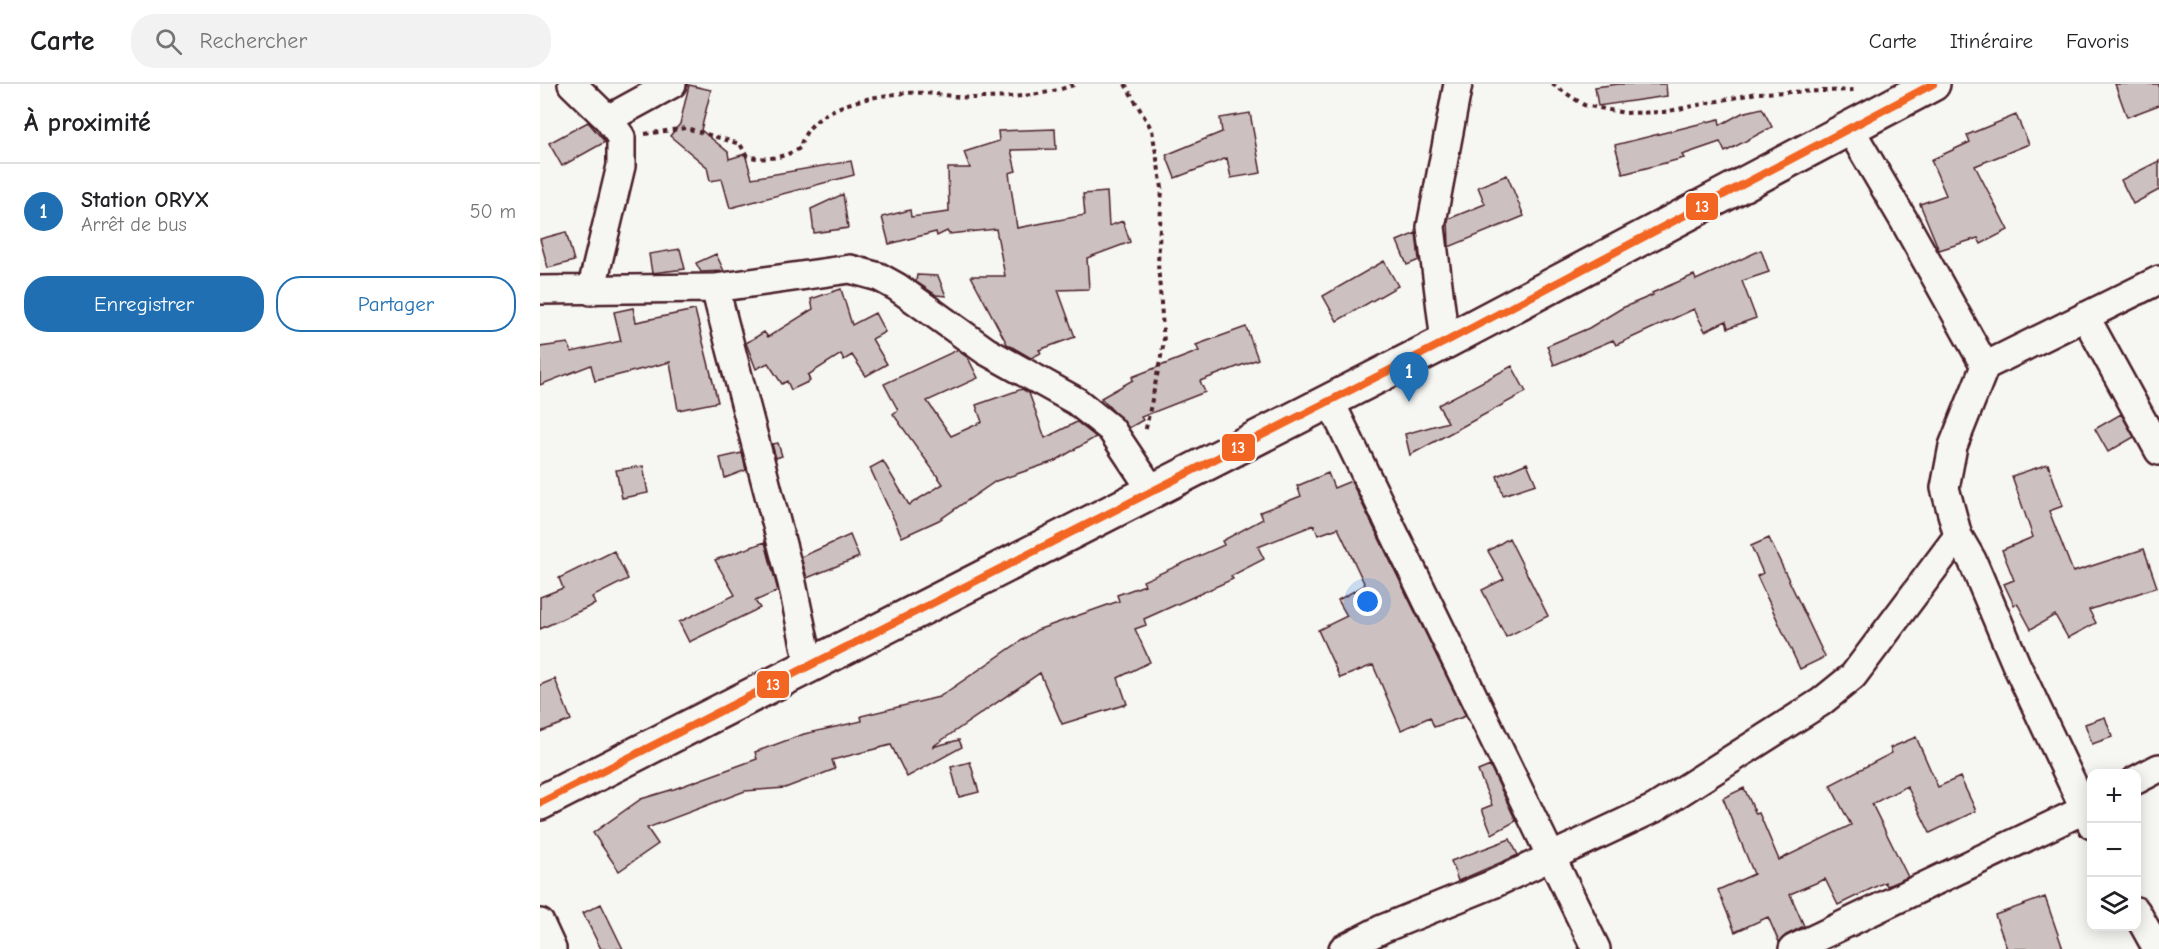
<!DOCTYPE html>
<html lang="fr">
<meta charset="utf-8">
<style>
body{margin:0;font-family:"Comic Neue",sans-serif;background:#f2f2f2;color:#202124}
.controls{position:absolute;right:18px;bottom:18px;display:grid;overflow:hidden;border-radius:12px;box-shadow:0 3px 15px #0003}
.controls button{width:54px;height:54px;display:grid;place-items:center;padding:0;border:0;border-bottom:2px solid #e0e0e0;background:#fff;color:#202124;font:30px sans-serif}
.you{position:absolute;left:828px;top:518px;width:21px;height:21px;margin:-15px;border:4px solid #fff;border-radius:50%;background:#1a73e8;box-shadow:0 0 0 9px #1a73e833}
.badge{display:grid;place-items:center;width:39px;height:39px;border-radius:50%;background:#1f6fb2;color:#fff;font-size:20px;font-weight:700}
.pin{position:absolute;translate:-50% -50px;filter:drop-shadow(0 2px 3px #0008)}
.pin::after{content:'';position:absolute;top:32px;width:21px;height:18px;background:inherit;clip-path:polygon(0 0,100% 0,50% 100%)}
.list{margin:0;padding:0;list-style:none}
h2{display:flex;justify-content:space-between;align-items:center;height:78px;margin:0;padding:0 24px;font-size:26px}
h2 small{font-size:20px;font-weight:400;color:#757577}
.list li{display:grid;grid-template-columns:39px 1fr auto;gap:18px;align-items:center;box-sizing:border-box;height:96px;padding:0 24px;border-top:2px solid #e0e0e0}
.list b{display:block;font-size:22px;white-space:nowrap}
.list p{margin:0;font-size:20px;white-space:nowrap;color:#757577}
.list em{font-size:20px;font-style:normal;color:#757577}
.actions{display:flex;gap:12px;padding:18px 24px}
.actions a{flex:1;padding:14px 0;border:2px solid #1f6fb2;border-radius:24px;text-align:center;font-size:21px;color:#1f6fb2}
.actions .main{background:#1f6fb2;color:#fff}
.icon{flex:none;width:33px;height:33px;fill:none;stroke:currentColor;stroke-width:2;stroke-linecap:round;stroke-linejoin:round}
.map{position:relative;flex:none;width:1619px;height:865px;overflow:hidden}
header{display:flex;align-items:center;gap:36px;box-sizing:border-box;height:84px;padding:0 30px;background:#fff;border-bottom:2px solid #e0e0e0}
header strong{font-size:28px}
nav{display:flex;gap:33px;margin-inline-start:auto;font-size:21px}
.search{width:420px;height:54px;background:#f2f2f2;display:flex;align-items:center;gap:15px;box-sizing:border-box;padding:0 21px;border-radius:24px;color:#757577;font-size:22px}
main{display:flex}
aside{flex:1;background:#fff}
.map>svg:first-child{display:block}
.building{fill:#ccc1c0;stroke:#4a1f2b;stroke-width:1.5}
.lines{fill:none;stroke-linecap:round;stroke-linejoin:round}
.minor-casing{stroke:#4a1f2b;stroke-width:32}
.primary-casing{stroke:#4a1f2b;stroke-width:38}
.path{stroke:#4a1f2b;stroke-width:4;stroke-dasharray:4.5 4.5;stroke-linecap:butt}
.minor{stroke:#f6f6f2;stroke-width:27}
.primary{stroke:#f6f6f2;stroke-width:33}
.bus-1-casing{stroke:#f6f6f2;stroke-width:12}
.bus-1{stroke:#f26522;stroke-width:8}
.line-badge{stroke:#f6f6f2;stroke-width:2}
.badge-label{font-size:16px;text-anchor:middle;font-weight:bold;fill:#fff}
</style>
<header>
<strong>Carte</strong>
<div class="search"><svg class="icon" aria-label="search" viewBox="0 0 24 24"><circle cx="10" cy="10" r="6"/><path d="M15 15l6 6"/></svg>Rechercher</div>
<nav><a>Carte</a><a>Itinéraire</a><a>Favoris</a></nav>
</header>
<main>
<aside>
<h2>À proximité<small></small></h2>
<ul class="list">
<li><span class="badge">1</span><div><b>Station ORYX</b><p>Arrêt de bus</p></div><em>50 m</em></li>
</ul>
<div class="actions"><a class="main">Enregistrer</a><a>Partager</a></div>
</aside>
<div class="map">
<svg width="1619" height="865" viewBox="0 0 1619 865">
<rect width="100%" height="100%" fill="#f6f6f2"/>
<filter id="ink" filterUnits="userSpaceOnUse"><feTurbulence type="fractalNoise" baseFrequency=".0167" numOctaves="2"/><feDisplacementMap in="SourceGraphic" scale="12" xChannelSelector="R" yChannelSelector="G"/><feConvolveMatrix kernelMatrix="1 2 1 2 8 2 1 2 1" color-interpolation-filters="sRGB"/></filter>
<g filter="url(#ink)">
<!-- building -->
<path class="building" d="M1079,0H1126L1127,12L1058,22L1055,3Z
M1575,0H1619V21L1587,33Z
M149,1L171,6L161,46L188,68L189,75L205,70L212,94L311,77L314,91L190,124L182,95L170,97L167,83L130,52L140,40Z
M1222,24L1232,43L1185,68L1180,58L1142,71L1144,74L1083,90L1075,61L1179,35L1180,41L1202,29Z
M710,29L721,89L691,94L687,74L635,94L626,71L682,48L680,34Z
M1476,31L1489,60L1435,82L1468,146L1441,160L1438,154L1399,166L1380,120L1406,111L1391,76L1430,58L1427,51Z
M48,38L65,58L22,82L9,59Z
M515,45L516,65L471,66L476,87L469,89L477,144L545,131L543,110L567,108L569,142L583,137L590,158L547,174L549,205L518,206L535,253L499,266L501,269L491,274L467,260L431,192H465L456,145L409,150L407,147L397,152L396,148L349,160L342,133L370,126L371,133L409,128L408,84H430L424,68L459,57L458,47Z
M1619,77V106L1593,120L1581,96Z
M967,91L984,132L909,163L908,135L945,120L938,103Z
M303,110L308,144L274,149L271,125Z
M26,148L34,177L8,184L0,155Z
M876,149L879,176L867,181L857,157Z
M140,165L145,185L112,189L109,170Z
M1221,166L1229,188L1202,197L1216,234L1188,244L1186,237L1165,247L1154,225L1076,261L1073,256L1014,281L1007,262L1049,244L1082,224L1113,211L1112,209L1154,191L1156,196Z
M176,170L184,187L161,188L156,179Z
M844,177L858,202L797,237L783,212Z
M377,191L398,192L406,212L396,211L376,198Z
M301,205L312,241L335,229L345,248L332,255L347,280L326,292L312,271L304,276L301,270L268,291L270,297L251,306L247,297L242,300L228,279L216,285L206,259L224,248L228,253L273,225L271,215Z
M93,224L96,238L155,226L178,318L138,326L130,278L55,297L51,281L0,301V263L28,259L32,268L81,257L74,228Z
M706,243L718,275L660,297L665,308L601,333L603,336L589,344L561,314L593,296L592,293L659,267L656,261Z
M417,266L428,274L438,294L387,317L411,352L442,338L436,321L482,305L489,309L505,354L537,338L556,353L515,377L456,397L399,436L362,453L330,384L343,377L369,421L403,400L353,330L358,326L344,300Z
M972,282L986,308L870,371L865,350L908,338L898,321Z
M1581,330L1594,353L1568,368L1555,345Z
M238,359L242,372L236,374L232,360Z
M202,369L206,386L185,394L180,374Z
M987,379L996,400L963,411L957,392Z
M1508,380L1523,422L1509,427L1533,488L1604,465L1617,503L1549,526L1556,539L1528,554L1515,531L1491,545L1477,519L1474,521L1464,500L1474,496L1462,466L1493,453L1472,392Z
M103,382L108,409L82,414L76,386Z
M788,389L794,404L811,397L926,632L894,643L890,633L861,646L833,581L800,594L778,546L807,532L798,516L825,501L798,444L778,451L774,441L718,463L724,475L691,492L693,495L604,535L606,541L595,545L610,578L578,594L587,620L522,640L500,589L392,663L419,656L422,663L367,693L351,661L292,676L295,685L245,704L205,707L107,744L118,760L79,787L53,749L101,715L134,705L217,675L215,668L264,650L322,637L321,632L399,613L497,546L579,517L577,511L605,501L603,497L684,461L682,457L723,435L720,428L761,412L757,402Z
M310,451L319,473L267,494L261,473Z
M969,454L1008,532L966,553L942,506L964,495L948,467Z
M1229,454L1285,573L1260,585L1217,492L1223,489L1211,462Z
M225,458L238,507L215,517L220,524L149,558L139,538L195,511L175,476Z
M74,467L88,495L52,513L55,520L0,545V513L23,504L19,494Z
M15,595L31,636L0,648V601Z
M1565,633L1572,653L1552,660L1545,640Z
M1376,653L1398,703L1420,693L1436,727L1390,749L1367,702L1332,720L1368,793L1347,802L1345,798L1298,821L1285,795L1250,810L1264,842L1246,851L1239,858L1228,833L1195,848L1178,806L1214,790L1183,714L1204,704L1216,730L1219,729L1239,776L1311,741L1290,701L1352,669L1350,664Z
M430,678L439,708L419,713L411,683Z
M950,682L976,737L952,750L942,725L952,721L938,687Z
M970,755L978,771L918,797L911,777Z
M1505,813L1523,865H1467L1455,831Z
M61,820L83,865H61L43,829Z"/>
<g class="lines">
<defs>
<path id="minor" d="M32,0L68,35L81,53V82L51,207
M68,35L132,0
M1309,43L1366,140L1445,282
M175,204L310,185L339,193L357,203L446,267L536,317L571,345L613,408
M0,206L175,204L252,499L269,580
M1545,232L1619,367
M905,258L891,143L918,0
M789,315L1056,865
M1596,696L1619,684
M1552,741L1476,580L1432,476L1418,452L1405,404L1413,362L1445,282L1619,196
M1596,827L1617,865
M0,839L12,865
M803,865L842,845L953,800L1115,724L1281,618L1313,592L1418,452
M1253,865L1552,722"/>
<path id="primary" d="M0,719L905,258L1393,0"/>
</defs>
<!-- minor casing -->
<use href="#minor" class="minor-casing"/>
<!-- primary casing -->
<use href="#primary" class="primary-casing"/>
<!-- path -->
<path class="path" d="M585,0L612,46L622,104L618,180L624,258L605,349
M1012,0L1044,21L1085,29L1124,28L1217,9L1317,6
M105,50L146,44L200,60L207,72C226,77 243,74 260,64C269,22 330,12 367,9C390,7 413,14 436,14C469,14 505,12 536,0"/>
<!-- minor -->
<use href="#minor" class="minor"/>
<!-- primary -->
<use href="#primary" class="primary"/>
<defs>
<path id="bus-1" d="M0,719L905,258L1393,0"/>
</defs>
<!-- bus-1 casing -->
<use href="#bus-1" class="bus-1-casing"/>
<!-- bus-1 -->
<use href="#bus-1" class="bus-1"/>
</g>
</g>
<g class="line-badge">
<rect x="1145" y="108" width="34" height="29" rx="6" fill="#f26522"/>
<rect x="681" y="349" width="35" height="29" rx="6" fill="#f26522"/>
<rect x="216" y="586" width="34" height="29" rx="6" fill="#f26522"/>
</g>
<g class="badge-label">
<text x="1162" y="128">13</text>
<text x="698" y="369">13</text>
<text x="233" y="606">13</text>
</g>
</svg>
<div class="controls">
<button>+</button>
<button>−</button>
<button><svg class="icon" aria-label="layers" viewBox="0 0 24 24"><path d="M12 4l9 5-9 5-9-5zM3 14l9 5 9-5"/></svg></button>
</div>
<div class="you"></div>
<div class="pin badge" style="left:869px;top:318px">1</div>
</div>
</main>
